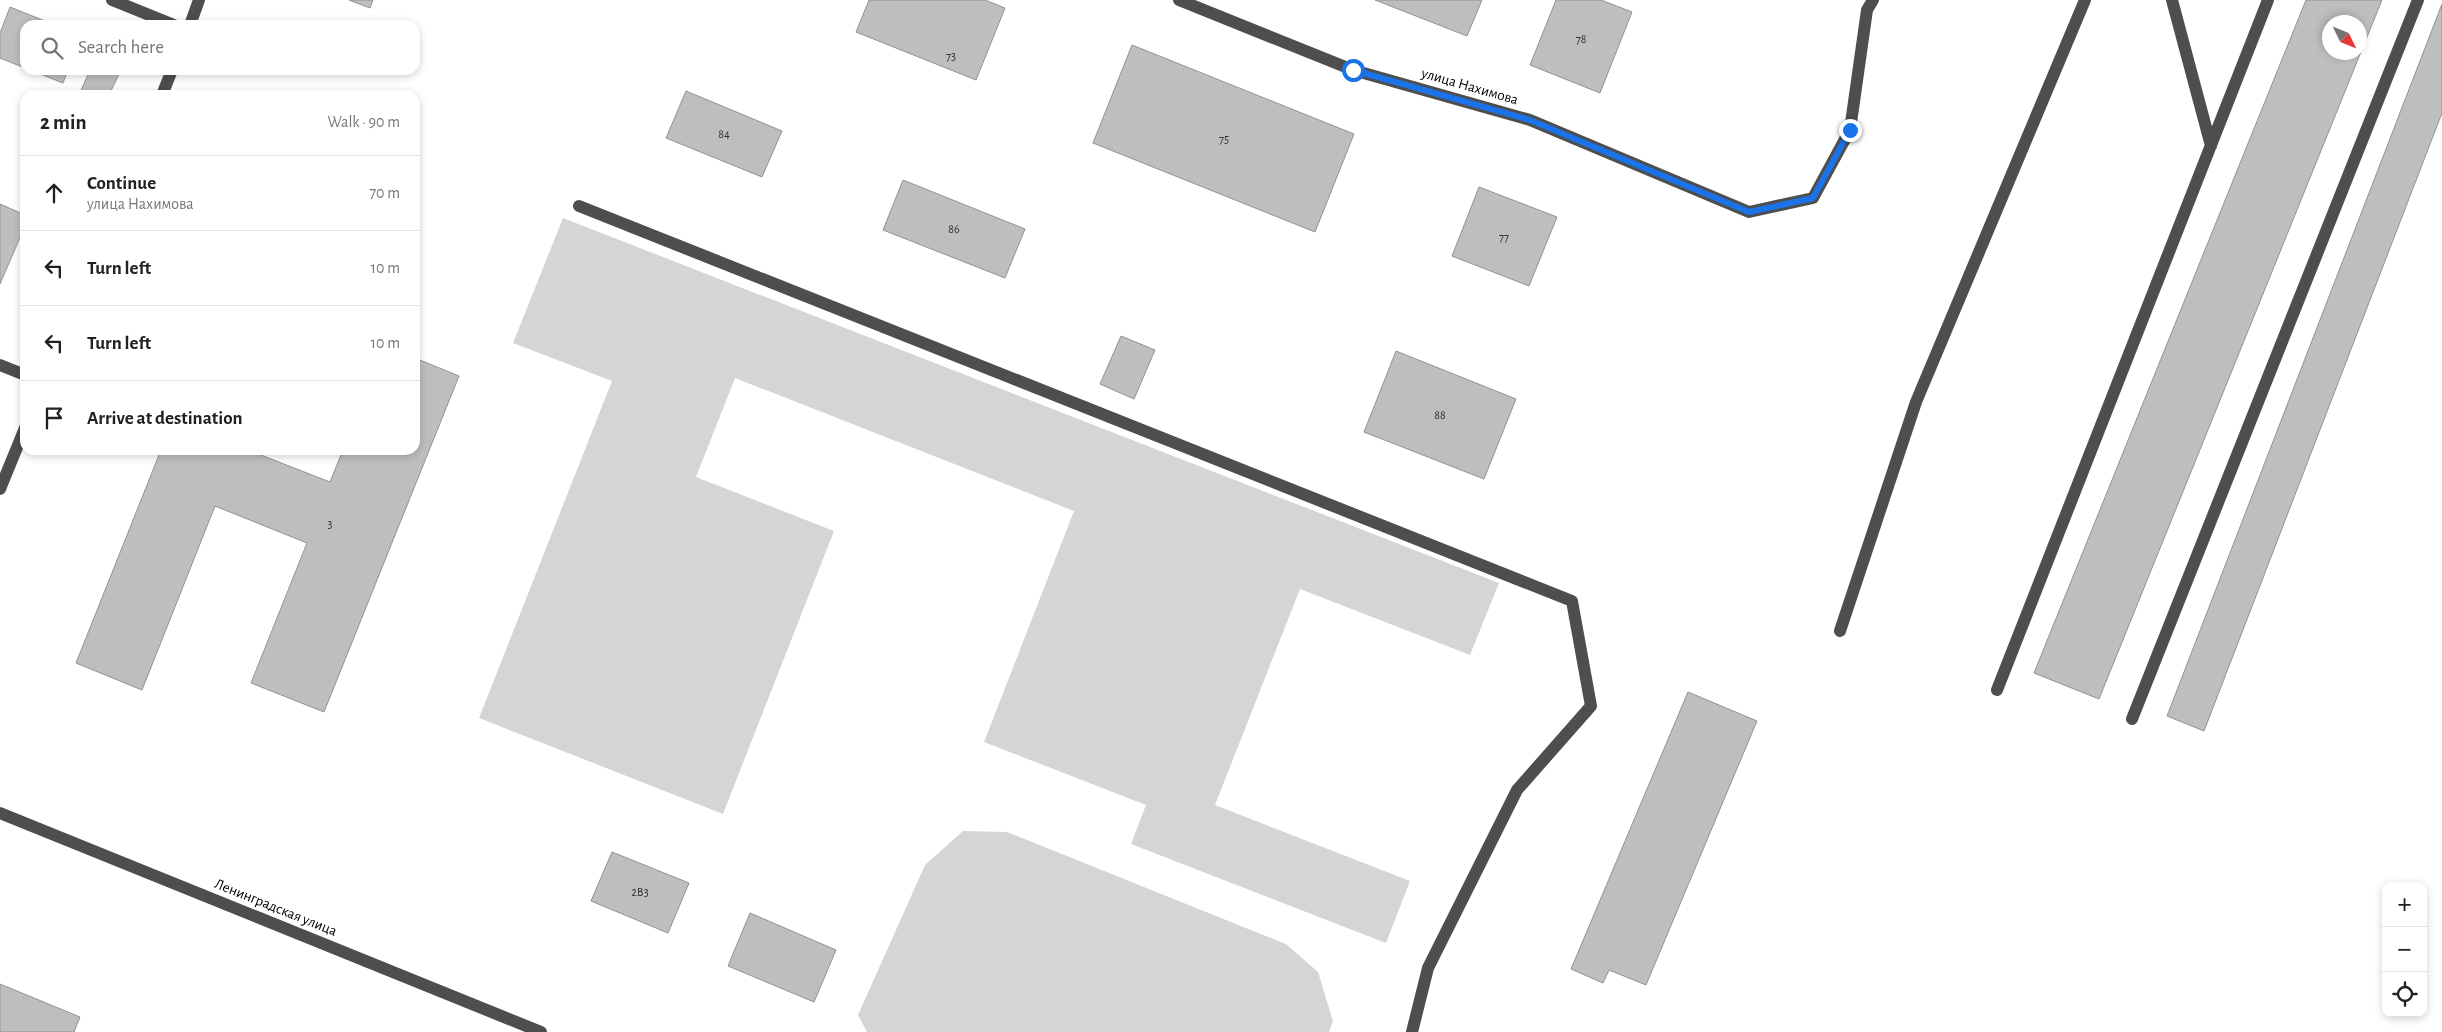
<!DOCTYPE html>
<meta charset="utf-8">
<style>
body{margin:0;font-family:"Alegreya Sans",sans-serif;background:#f6f6f6;color:#202124}
.controls{position:absolute;right:15px;bottom:15px;display:grid;overflow:hidden;border-radius:10px;box-shadow:0 2px 8px #0003}
.controls button{width:45px;height:45px;display:grid;place-items:center;padding:0;border:0;border-bottom:1px solid #e0e0e0;background:#fff;color:#202124;font:25px sans-serif}
.compass{position:absolute;left:2322px;top:15px;width:45px;height:45px;border-radius:50%;background:#fff;box-shadow:0 2px 8px #0003;rotate:133deg}
.stop{position:absolute;width:15px;height:15px;margin:-11px;border:4px solid #1a73e8;border-radius:50%;background:#fff}
.stop.end{background:#1a73e8;border-color:#fff;box-shadow:0 1px 5px #0008}
.list{margin:0;padding:0;list-style:none}
h2{display:flex;justify-content:space-between;align-items:center;height:65px;margin:0;padding:0 20px;font-size:21px}
h2 small{font-size:16px;font-weight:400;color:#757577}
.list li{display:grid;grid-template-columns:32px 1fr auto;gap:15px;align-items:center;box-sizing:border-box;height:75px;padding:0 20px;border-top:1px solid #e0e0e0}
.list b{display:block;font-size:19px;white-space:nowrap}
.list p{margin:0;font-size:16px;white-space:nowrap;color:#757577}
.list em{font-size:16px;font-style:normal;color:#757577}
.icon{flex:none;width:28px;height:28px;fill:none;stroke:currentColor;stroke-width:2;stroke-linecap:round;stroke-linejoin:round}
.map{position:relative;flex:none;width:2442px;height:1032px;overflow:hidden}
.search{position:absolute;background:#fff;box-shadow:0 2px 8px #0003;left:20px;top:20px;width:400px;height:55px;display:flex;align-items:center;gap:12px;box-sizing:border-box;padding:0 18px;border-radius:15px;color:#757577;font-size:19px}
.panel{position:absolute;background:#fff;box-shadow:0 2px 8px #0003;left:20px;top:90px;width:400px;height:365px;border-radius:15px}
.map>svg:first-child{display:block}
.green{fill:#d5d5d5}
.building{fill:#bebebe;stroke:#929292;fill-rule:evenodd}
.lines{fill:none;stroke-linecap:round;stroke-linejoin:round}
.minor{stroke:#4e4e4e;stroke-width:12}
.route{stroke:#1a73e8;stroke-width:6}
.labels{text-anchor:middle;stroke-width:4;stroke-linejoin:round;paint-order:stroke}
.number-label{font-size:12px;fill:#303030}
.street-label{font-size:15px;fill:#000;stroke:#fff}
</style>
<div class="map">
<svg width="2442" height="1032" viewBox="0 0 2442 1032">
<rect width="100%" height="100%" fill="#fff"/>
<!-- green -->
<path class="green" d="M563,218L1499,583L1470,655L1300,589L1215,805L1410,881L1386,943L1131,844L1146,805L984,742L1074,511L735,378L696,477L834,531L723,814L479,718L612,381L513,343Z
M963,831L1007,832L1286,944L1318,972L1333,1021L1329,1032H867L858,1015L925,865Z"/>
<!-- building -->
<path class="building" d="M349,0H373L370,8Z
M869,0H985L1005,8L976,80L856,32Z
M1375,0H1482L1467,36Z
M1556,0H1601L1632,12L1600,93L1530,65Z
M2306,0H2382L2099,699L2034,673ZM2330,22H2360V52H2330Z
M2442,4V113L2204,731L2167,716Z
M10,7L55,25H25V68L0,58V33Z
M1132,45L1354,134L1315,232L1093,143Z
M30,70H68L63,83Z
M90,70H121L109,95H79Z
M686,91L782,131L762,177L666,138Z
M903,180L1025,229L1005,278L883,230Z
M1479,187L1557,217L1529,286L1452,256Z
M0,204L25,215V226L0,284Z
M1121,336L1155,350L1134,399L1100,384Z
M1396,351L1516,399L1484,479L1364,432Z
M415,358L459,376L324,712L251,683L307,543L215,506L142,690L76,663L161,450H248L330,482L343,450H415Z
M1688,692L1757,721L1646,985L1609,970L1603,983L1571,969Z
M612,852L689,883L668,933L591,901Z
M750,913L836,950L814,1002L728,966Z
M0,984L80,1017L74,1032H0Z"/>
<g class="lines">
<!-- minor -->
<path class="minor" d="M112,0L174,25
M1179,0L1353,70L1530,120L1749,212L1813,198L1850,130L1867,10L1873,0
M2172,0L2211,146
M190,25L199,0
M162,95L172,70
M579,206L1572,601L1591,706L1517,790L1428,968L1412,1032
M0,365L25,375
M0,489L25,428
M1840,631L1916,402L2085,0
M1997,690L2268,0
M2132,719L2418,0
M0,813L541,1032"/>
</g>
<g class="lines">
<!-- route -->
<path class="route" d="M1353,70L1530,120L1749,212L1813,198L1850,130"/>
</g>
<g class="labels">
<!-- number labels -->
<g class="number-label">
<text x="1581" y="43">78</text>
<text x="951" y="60">73</text>
<text x="724" y="138">84</text>
<text x="1224" y="143">75</text>
<text x="954" y="233">86</text>
<text x="1504" y="241">77</text>
<text x="1440" y="419">88</text>
<text x="330" y="528">3</text>
<text x="640" y="896">2В3</text>
</g>
<!-- street labels -->
<g class="street-label">
<text transform="translate(1470 86) rotate(16)" y="5">улица Нахимова</text>
<text transform="translate(276 907) rotate(22)" y="5">Ленинградская улица</text>
</g>
</g>
</svg>
<div class="controls">
<button>+</button>
<button>−</button>
<button><svg class="icon" aria-label="locate" viewBox="0 0 24 24"><circle cx="12" cy="12" r="6"/><path d="M12 2v4M12 18v4M2 12h4M18 12h4"/></svg></button>
</div>
<svg class="compass" viewBox="-18 -18 36 36"><path d="M0-13l5 13h-10z" fill="#e53935"/><path d="M0 13l5-13h-10z" fill="#757577"/></svg>
<div class="stop" style="left:1353px;top:70px"></div>
<div class="stop end" style="left:1850px;top:130px"></div>
<div class="search"><svg class="icon" aria-label="search" viewBox="0 0 24 24"><circle cx="10" cy="10" r="6"/><path d="M15 15l6 6"/></svg>Search here</div>
<section class="panel">
<h2>2 min<small>Walk · 90 m</small></h2>
<ul class="list">
<li><svg class="icon" aria-label="ahead" viewBox="0 0 24 24"><path d="M12 20V5M6 11l6-6 6 6"/></svg><div><b>Continue</b><p>улица Нахимова</p></div><em>70 m</em></li>
<li><svg class="icon" aria-label="left" viewBox="0 0 24 24"><path d="M17 20v-9H6M10 6l-5 5 5 5"/></svg><div><b>Turn left</b></div><em>10 m</em></li>
<li><svg class="icon" aria-label="left" viewBox="0 0 24 24"><path d="M17 20v-9H6M10 6l-5 5 5 5"/></svg><div><b>Turn left</b></div><em>10 m</em></li>
<li><svg class="icon" aria-label="arrive" viewBox="0 0 24 24"><path d="M6 21V4h12l-3 4 3 4H6"/></svg><div><b>Arrive at destination</b></div></li>
</ul>
</section>
</div>
